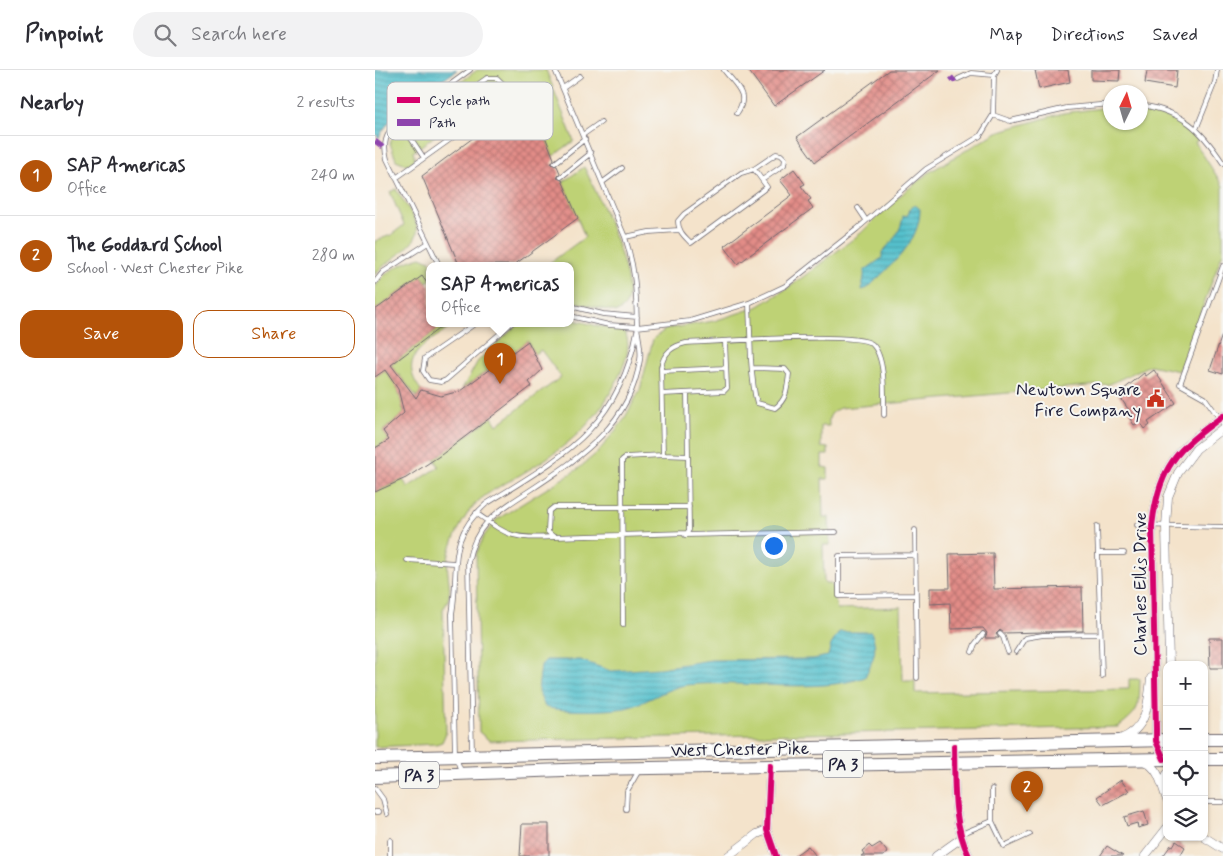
<!DOCTYPE html>
<meta charset="utf-8">
<style>
body{margin:0;font-family:Mynerve,sans-serif;background:#f2f2f3;color:#2b2b33}
.controls{position:absolute;right:15px;bottom:15px;display:grid;overflow:hidden;border-radius:10px;box-shadow:0 1px 4px #0004}
.controls button{width:45px;height:45px;display:grid;place-items:center;padding:0;border:0;border-bottom:1px solid #e1e1e2;background:#fff;color:#2b2b33;font:25px sans-serif}
.compass{position:absolute;left:728px;top:15px;width:45px;height:45px;border-radius:50%;background:#fff;box-shadow:0 1px 4px #0004;rotate:5deg}
.you{position:absolute;left:398px;top:475px;width:18px;height:18px;margin:-12px;border:4px solid #fff;border-radius:50%;background:#1a73e8;box-shadow:0 0 0 8px #1a73e833}
.badge{display:grid;place-items:center;width:32px;height:32px;border-radius:50%;background:#b45309;color:#fff;font-size:16px;font-weight:700}
.pin{position:absolute;translate:-50% -41px;filter:drop-shadow(0 1px 2px #0008)}
.pin::after{content:'';position:absolute;top:26px;width:18px;height:15px;background:inherit;clip-path:polygon(0 0,100% 0,50% 100%)}
.popup{position:absolute;left:51px;top:192px;width:148px;height:65px;box-sizing:border-box;display:grid;place-content:center;border-radius:10px;background:#fff;filter:drop-shadow(0 1px 4px #0005);font-size:16px;white-space:nowrap;color:#7c7c81}
.popup b{font-size:19px;color:#2b2b33}
.popup::after{content:'';position:absolute;left:50%;top:100%;margin-left:-10px;border:10px solid transparent;border-top-color:#fff}
.list{margin:0;padding:0;list-style:none}
h2{display:flex;justify-content:space-between;align-items:center;height:65px;margin:0;padding:0 20px;font-size:21px}
h2 small{font-size:16px;font-weight:400;color:#7c7c81}
.list li{display:grid;grid-template-columns:32px 1fr auto;gap:15px;align-items:center;box-sizing:border-box;height:80px;padding:0 20px;border-top:1px solid #e1e1e2}
.list b{display:block;font-size:19px;white-space:nowrap}
.list p{margin:0;font-size:16px;white-space:nowrap;color:#7c7c81}
.list em{font-size:16px;font-style:normal;color:#7c7c81}
.actions{display:flex;gap:10px;padding:15px 20px}
.actions a{flex:1;padding:11px 0;border:1px solid #b45309;border-radius:15px;text-align:center;font-size:18px;color:#b45309}
.actions .main{background:#b45309;color:#fff}
.icon{flex:none;width:28px;height:28px;fill:none;stroke:currentColor;stroke-width:2;stroke-linecap:round;stroke-linejoin:round}
.map{position:relative;flex:none;width:848px;height:786px;overflow:hidden}
header{display:flex;align-items:center;gap:30px;box-sizing:border-box;height:70px;padding:0 25px;background:#fff;border-bottom:1px solid #e1e1e2}
header strong{font-size:24px}
nav{display:flex;gap:28px;margin-inline-start:auto;font-size:18px}
.search{width:350px;height:45px;background:#f2f2f3;display:flex;align-items:center;gap:12px;box-sizing:border-box;padding:0 18px;border-radius:28px;color:#7c7c81;font-size:19px}
main{display:flex}
aside{flex:1;background:#fff}
.map>svg:first-child{display:block}
.grass{fill:#bed275;stroke:#707a58}
.water{fill:url(#water-rules);stroke:#3c7284}
.building{fill:url(#building-cross-hatch)}
.lines{fill:none;stroke-linecap:round;stroke-linejoin:round}
.service-casing{stroke:#6c666d;stroke-width:5.5}
.minor-casing{stroke:#6c666d;stroke-width:9}
.trunk-casing{stroke:#6c666d;stroke-width:14}
.service{stroke:#fff;stroke-width:4}
.minor{stroke:#fff;stroke-width:8}
.trunk{stroke:#fff;stroke-width:12}
.quiet{stroke:#8e44ad;stroke-width:5;stroke-dasharray:10 5;stroke-linecap:butt}
.cycleway-casing{stroke:#f6f6f2;stroke-width:9}
.cycleway{stroke:#d6006c;stroke-width:6}
.labels{text-anchor:middle;stroke-width:4;stroke-linejoin:round;paint-order:stroke}
.shield{fill:#f6f6f2;stroke:#626272;stroke-width:1}
.shield-label{font-size:16px;font-weight:bold;fill:#22223b}
.poi-label{font-size:18px;fill:#22223b;stroke:#f6f6f2;text-anchor:end}
.street-label{font-size:18px;fill:#22223b;stroke:#f6f6f2}
.key{fill:#f6f6f2;stroke:#b6b6bb;stroke-width:1}
.key-label{font-size:14px;fill:#22223b}
</style>
<header>
<strong>Pinpoint</strong>
<div class="search"><svg class="icon" aria-label="search" viewBox="0 0 24 24"><circle cx="10" cy="10" r="6"/><path d="M15 15l6 6"/></svg>Search here</div>
<nav><a>Map</a><a>Directions</a><a>Saved</a></nav>
</header>
<main>
<aside>
<h2>Nearby<small>2 results</small></h2>
<ul class="list">
<li><span class="badge">1</span><div><b>SAP Americas</b><p>Office</p></div><em>240 m</em></li>
<li><span class="badge">2</span><div><b>The Goddard School</b><p>School · West Chester Pike</p></div><em>280 m</em></li>
</ul>
<div class="actions"><a class="main">Save</a><a>Share</a></div>
</aside>
<div class="map">
<svg width="848" height="786" viewBox="0 0 848 786">
<defs>
<pattern id="water-rules" width="6" height="5" patternUnits="userSpaceOnUse" patternTransform="scale(1.25)"><rect width="6" height="5" fill="#55c1cd"/><path d="M0 2.5h6" fill="none" stroke="#469ca8"/></pattern>
<pattern id="building-cross-hatch" width="8" height="8" patternUnits="userSpaceOnUse" patternTransform="scale(1.25)"><rect width="8" height="8" fill="#e28c87"/><path d="M0 0l8 8M0 8l8-8" fill="none" stroke="#b77270"/></pattern>
</defs>
<rect width="100%" height="100%" fill="#f6f6f2"/>
<filter id="ink" filterUnits="userSpaceOnUse"><feTurbulence type="fractalNoise" baseFrequency=".02" numOctaves="2"/><feDisplacementMap in="SourceGraphic" scale="10" xChannelSelector="R" yChannelSelector="G"/><feConvolveMatrix kernelMatrix="1 2 1 2 8 2 1 2 1" color-interpolation-filters="sRGB"/></filter>
<filter id="wash" filterUnits="userSpaceOnUse"><feTurbulence type="fractalNoise" baseFrequency=".0096" numOctaves="4" result="noise"/><feDisplacementMap in="SourceGraphic" scale="20" xChannelSelector="R" yChannelSelector="G"/><feGaussianBlur stdDeviation="1.12" result="paint"/><feColorMatrix in="noise" values="0 0 0 0 0 0 0 0 0 0 0 0 0 0 0 0 0 1.4 0 .05"/><feComposite in="paint" operator="in"/></filter>
<g filter="url(#wash)">
<rect width="100%" height="100%" fill="#f4e3cb"/>
<!-- grass -->
<path class="grass" d="M102,0H171L199,71L178,86L154,27L125,28L120,21L38,82L40,89L33,95L21,90L15,73L22,59Z
M735,37L736,52H766V41C792,45 805,50 823,70L820,72L848,116V182L804,301L775,295L735,314L465,338C456,342 453,346 454,356H446V377L453,378V385H447V397L453,398V409H447L448,447H454L455,475H448L449,513H456L462,539L526,537L528,611H540V623L754,619V609H765C764,636 766,640 743,657L115,671L104,662L101,484L109,466L121,450L203,399L223,382L248,351L265,320L278,269L291,259L339,251L382,237L416,216L486,163L516,133L553,103L622,62L688,43Z
M209,97C222,123 258,200 253,228C252,235 248,239 242,242L195,231V195H172L210,167L188,112Z
M21,119C27,130 39,144 42,157C46,176 10,190 0,205V171L16,165L29,155L15,122Z
M46,187L55,191L57,195H55V210L52,212L47,206L0,240C0,234 0,226 0,220C3,203 32,191 46,187Z
M195,249L223,256L248,259C257,272 252,288 246,302C224,352 191,378 145,405C128,415 107,424 95,440C86,453 76,472 73,488C70,507 81,522 68,539L71,663L67,672L61,674L0,677V422L28,410L33,417L64,397L60,389L117,347L122,355L186,307L166,280L159,284L153,271L87,319L103,291L143,254L195,253Z
M71,253L81,254C56,271 19,285 46,320L42,327L16,295Z
M10,300L23,319L29,343L8,361L14,370L0,378V307Z"/>
<!-- water -->
<path class="water" d="M0,0H82C58,18 16,40 4,68L0,64Z
M540,135L545,139C545,174 515,195 493,218L487,220L490,200L507,188V182C518,171 526,162 528,146L533,145L535,139Z
M464,562H496C504,580 498,589 490,607C441,625 365,609 311,615C290,618 271,634 250,638C231,641 188,642 170,637L163,621L166,595L171,590H205L236,601L285,598L336,590L438,589L453,586L456,575Z"/>
<g id="blocks">
<!-- building -->
<path class="building" d="M373,0H450L399,36Z
M514,0H565L440,92L422,67Z
M660,0H693L695,12L664,19Z
M716,0H745L744,11L716,10Z
M772,0H802L800,18L770,13Z
M154,26L179,89L176,94L182,96L185,103L182,108L187,110L203,148L139,195H84L47,106Z
M419,99L430,114L426,116L436,129L433,131L438,138L363,194L349,176L417,125L405,110Z
M47,206L55,217V253H71L16,295L41,328L46,320L66,326L85,321L153,271L167,300L154,312L157,316L66,385L31,408L0,422V378L14,370L8,361L29,343L23,319L10,300L0,307V240Z
M847,265H848V304L835,300Z
M779,300L801,333L773,352L775,355L770,359L765,352L759,355L754,347L757,345L743,324L769,303L771,306Z
M618,483L619,519L707,517L708,561L629,563L625,560L621,564L624,568H610L612,563L608,558L576,559L575,533L555,534V518H575L574,484Z
M834,568H848V598H835Z
M746,710L754,721L728,735L722,727Z
M769,741L773,755L763,758L762,753L752,756L749,747Z
M147,754H174V786H145Z
M801,771L810,777L805,786H788L796,775L798,776Z
M505,773L513,783L508,786H486L489,784L487,781L494,775L497,778Z
M433,776L441,786H419Z
M732,776L748,786H725Z"/>
</g>
</g>
<g filter="url(#ink)">
<use href="#blocks" fill-opacity="0" stroke="#6c666d" stroke-width="1"/>
<g class="lines">
<defs>
<path id="service" d="M349,0C361,16 375,24 362,43
M583,9L596,3L619,5
M188,18L205,6
M766,35C808,42 825,58 848,93
M618,45L635,51L692,38L736,34
M822,57L840,12L842,0
M209,64L226,52
M180,93L210,69
M379,99L392,117L316,173C309,166 303,161 303,151L309,144L366,103Z
M379,99L401,84L406,85L410,89L409,95L387,110
M186,107L216,83
M21,108L133,28L130,16L122,8H112L33,64L49,88
M228,112L247,98
M483,138L491,150
M250,167L274,162L304,160
M64,195L12,89C8,74 10,65 21,54L95,0
M848,196L805,314L830,328L848,353
M0,212L8,202L53,173
M374,233L376,290C377,305 378,319 382,333L400,338C412,329 412,319 414,304L410,299L377,298
M195,236L228,244L262,247
M195,246L234,255L262,257L315,251L374,233L410,216L482,159L551,99L605,66L618,45L619,5L622,0
M101,253L50,288L48,301L54,310L66,312L71,310L137,253
M286,301L351,298
M312,323L313,386
M287,324L349,321L352,318L350,272
M288,385L313,386L314,460L312,463L179,467L173,462L174,441L179,437H314
M101,443C135,467 137,469 179,467
M762,455L848,457
M722,456L727,606
M540,460L542,608
M310,465L461,462
M723,483H749
M540,485L464,486V526L541,525
M32,490L80,493
M248,555L247,390L251,387L288,385L286,297C289,282 298,276 311,273C339,272 483,261 497,274C511,287 509,326 509,345
M625,564L628,567L633,582
M597,582L600,574L608,564
M641,582L650,568L668,565L725,564
M97,683L93,492C101,451 125,440 157,419C207,386 255,354 265,290C267,279 263,267 262,256C261,221 261,202 250,167L180,0
M86,701L80,685L77,544C85,498 70,470 111,434C188,386 244,358 262,261
M0,718L8,729L12,744
M829,732H848
M251,739L252,721L263,702
M0,742H4
M617,751L629,776L655,764
M586,764L617,751V719
M15,770V786"/>
<path id="minor" d="M794,595L791,456L793,427L803,403L821,379L848,358
M745,669C773,659 773,633 776,608
M579,676C580,713 577,752 594,786
M789,689L781,671V659L777,456C784,396 801,380 848,346
M769,691C785,699 786,714 792,730
M395,696L392,760L401,786
M788,714L792,704
M829,767L848,779
M353,786L382,764L392,760
M561,786L585,769
M770,786L792,758"/>
<path id="trunk" d="M829,669H848
M0,688L792,670
M829,689H848
M0,707L216,699L792,689"/>
</defs>
<!-- service casing -->
<use href="#service" class="service-casing"/>
<!-- minor casing -->
<use href="#minor" class="minor-casing"/>
<!-- trunk casing -->
<use href="#trunk" class="trunk-casing"/>
<!-- service -->
<use href="#service" class="service"/>
<!-- minor -->
<use href="#minor" class="minor"/>
<!-- trunk -->
<use href="#trunk" class="trunk"/>
<!-- quiet -->
<path class="quiet" d="M576,7L580,12
M0,71L9,78"/>
<defs>
<path id="cycleway" d="M579,676C580,713 577,752 594,786
M789,689L781,671V659L777,456C784,396 801,380 848,346
M395,696L392,760L401,786"/>
</defs>
<!-- cycleway casing -->
<use href="#cycleway" class="cycleway-casing"/>
<!-- cycleway -->
<use href="#cycleway" class="cycleway"/>
</g>
</g>
<!-- icons -->
<defs>
<symbol id="civic-bare" viewBox="-9 -9 18 18"><path d="M-.6-6.5H3V-4.5H.6V-3L4-1V1h2V6H-6V1h2V-1L-.6-3ZM-1.2 2.5V6h2.4V2.5Z" fill="#c8321e" stroke="#f6f6f2" stroke-width="2.5" paint-order="stroke"/></symbol>
</defs>
<g fill-rule="evenodd">
<use href="#civic-bare" x="768" y="316" width="25" height="25"/>
</g>
<g class="labels">
<!-- shield labels -->
<g class="shield">
<rect x="448" y="680.5" width="40" height="27" rx="4"/>
<rect x="24" y="691.5" width="40" height="27" rx="4"/>
</g>
<g class="shield-label">
<text x="468" y="700">PA 3</text>
<text x="44" y="711">PA 3</text>
</g>
<!-- poi labels -->
<g class="poi-label">
<text x="766" y="325">Newtown Square<tspan x="766" dy="21">Fire Company</tspan></text>
</g>
<!-- street labels -->
<g class="street-label">
<text transform="translate(765 514) rotate(-90)" y="6">Charles Ellis Drive</text>
<text transform="translate(365 679) rotate(-1)" y="6">West Chester Pike</text>
</g>
</g>
<!-- legend -->
<rect x="12" y="12" width="166" height="58" rx="8" class="key"/>
<rect x="22" y="27" width="23" height="6" fill="#d6006c"/>
<rect x="22" y="49" width="23" height="7" fill="#8e44ad"/>
<g class="key-label">
<text x="54" y="35">Cycle path</text>
<text x="54" y="57">Path</text>
</g>
</svg>
<div class="controls">
<button>+</button>
<button>−</button>
<button><svg class="icon" aria-label="locate" viewBox="0 0 24 24"><circle cx="12" cy="12" r="6"/><path d="M12 2v4M12 18v4M2 12h4M18 12h4"/></svg></button>
<button><svg class="icon" aria-label="layers" viewBox="0 0 24 24"><path d="M12 4l9 5-9 5-9-5zM3 14l9 5 9-5"/></svg></button>
</div>
<svg class="compass" viewBox="-18 -18 36 36"><path d="M0-13l5 13h-10z" fill="#e53935"/><path d="M0 13l5-13h-10z" fill="#7c7c81"/></svg>
<div class="you"></div>
<div class="pin badge" style="left:125px;top:314px">1</div>
<div class="popup"><b>SAP Americas</b>Office</div>
<div class="pin badge" style="left:652px;top:742px">2</div>
</div>
</main>
